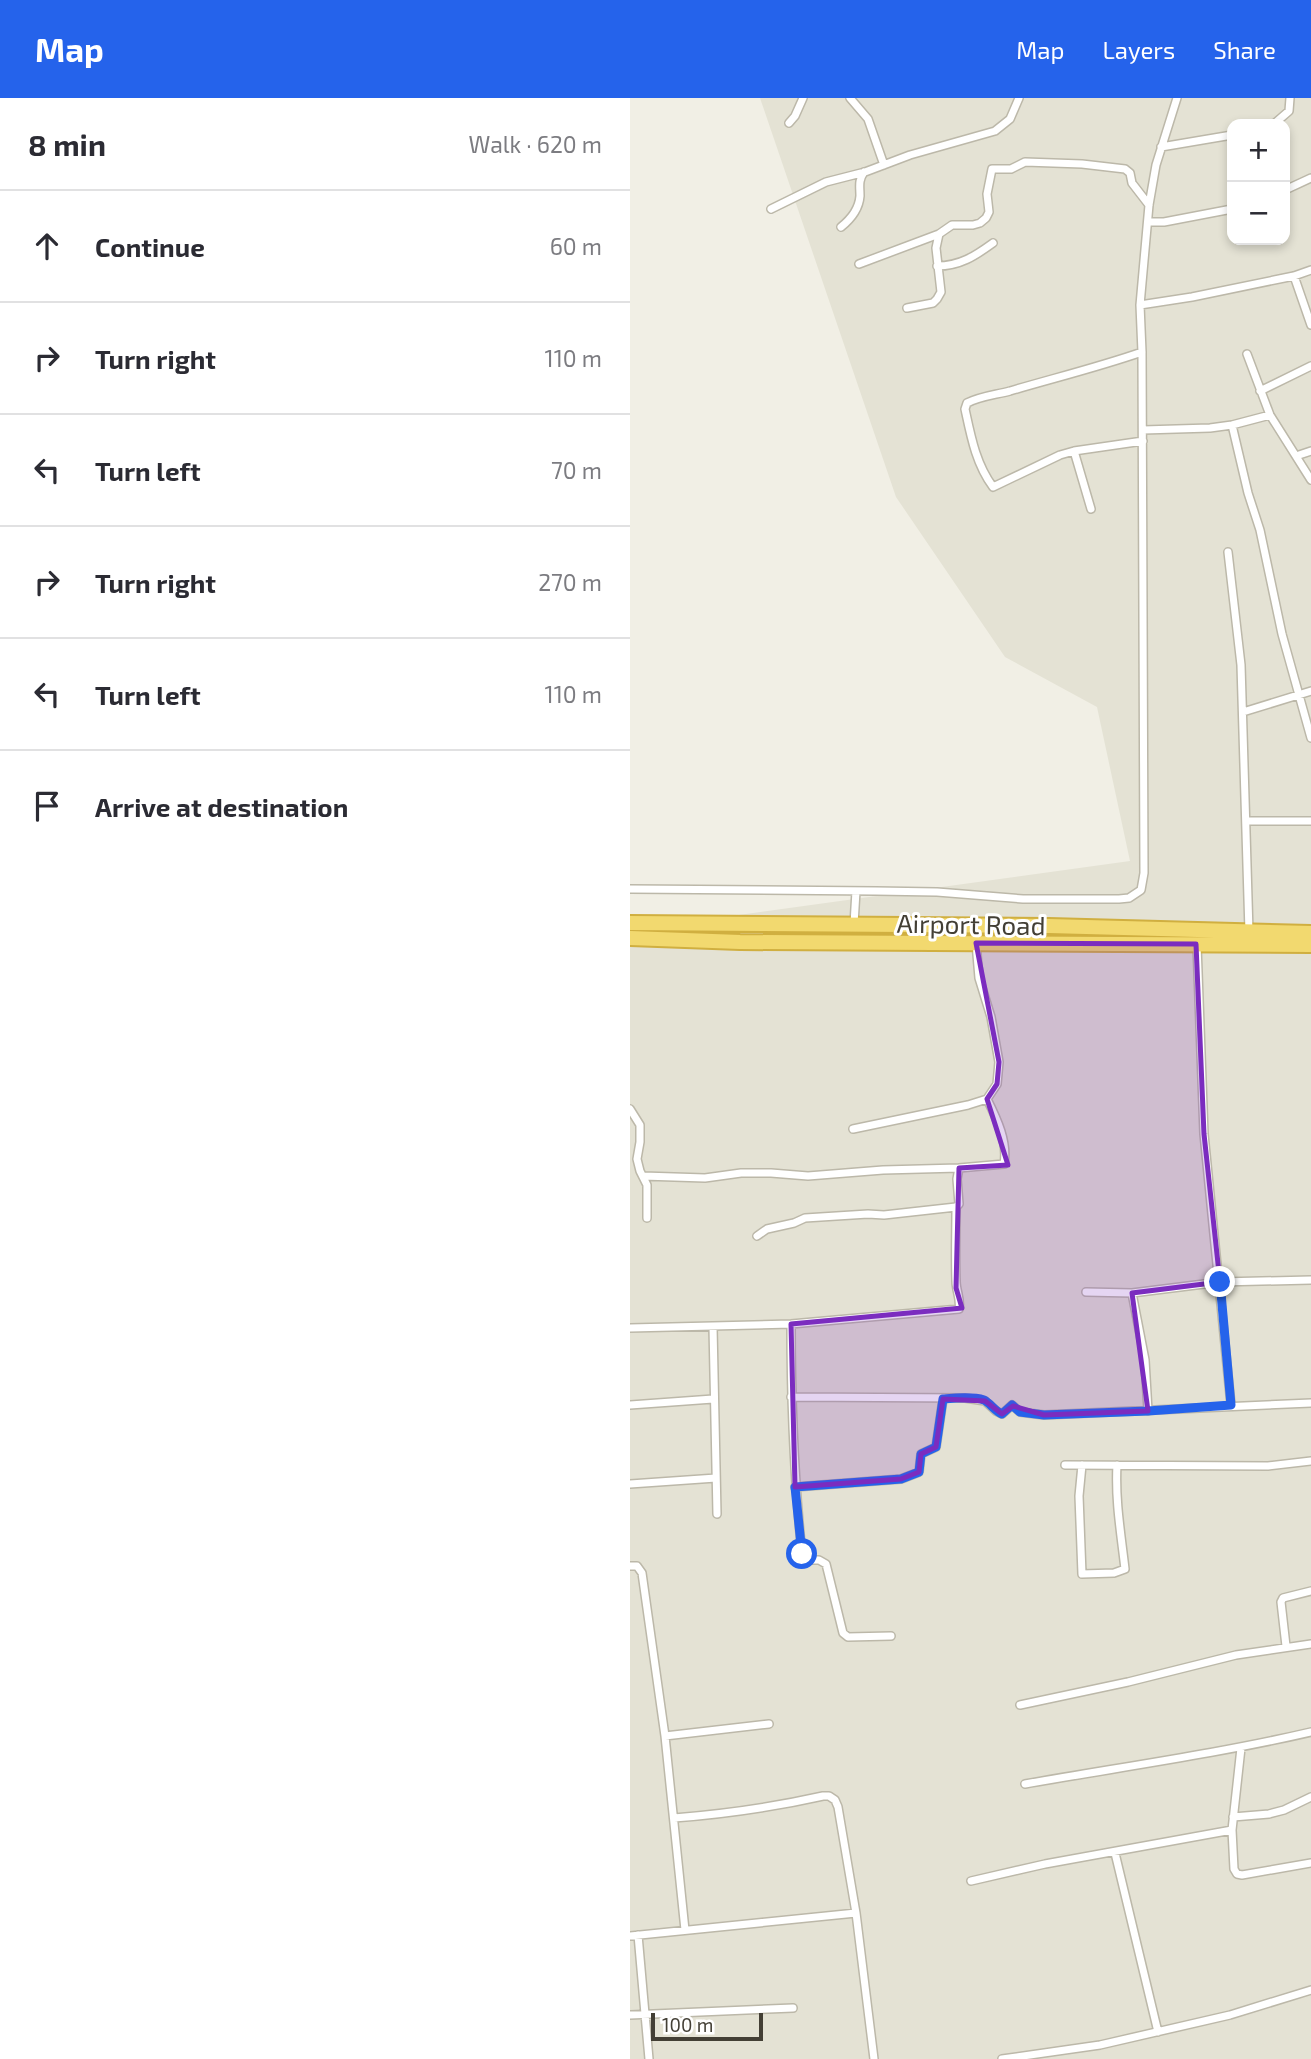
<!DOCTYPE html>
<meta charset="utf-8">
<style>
body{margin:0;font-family:"Exo 2",sans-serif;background:#f7f7f7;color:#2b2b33}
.controls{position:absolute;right:21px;top:21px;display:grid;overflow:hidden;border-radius:14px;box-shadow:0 4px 10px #0003}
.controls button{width:63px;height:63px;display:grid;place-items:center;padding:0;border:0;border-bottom:2px solid #e1e1e2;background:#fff;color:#2b2b33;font:35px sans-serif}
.scale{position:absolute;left:21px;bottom:18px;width:112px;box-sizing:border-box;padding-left:7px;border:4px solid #433f35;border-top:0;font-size:19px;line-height:24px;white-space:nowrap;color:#433f35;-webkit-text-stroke:5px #fff;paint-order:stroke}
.stop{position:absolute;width:21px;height:21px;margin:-16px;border:5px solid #2563eb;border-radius:50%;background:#fff}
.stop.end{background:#2563eb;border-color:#fff;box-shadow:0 2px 7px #0008}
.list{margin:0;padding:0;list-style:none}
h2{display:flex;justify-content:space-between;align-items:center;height:91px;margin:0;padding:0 28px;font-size:30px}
h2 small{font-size:23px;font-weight:400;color:#7c7c81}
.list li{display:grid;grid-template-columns:46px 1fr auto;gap:21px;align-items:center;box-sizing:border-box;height:112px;padding:0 28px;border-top:2px solid #e1e1e2}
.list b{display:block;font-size:26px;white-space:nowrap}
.list em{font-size:23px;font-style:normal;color:#7c7c81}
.icon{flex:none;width:38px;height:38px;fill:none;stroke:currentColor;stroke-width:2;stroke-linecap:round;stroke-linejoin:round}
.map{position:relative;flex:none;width:681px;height:1961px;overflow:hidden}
header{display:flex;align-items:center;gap:42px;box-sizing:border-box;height:98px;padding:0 35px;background:#2563eb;color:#fff}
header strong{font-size:33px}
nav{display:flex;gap:38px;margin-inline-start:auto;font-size:24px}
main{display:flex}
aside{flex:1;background:#fff}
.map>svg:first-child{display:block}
.residential{fill:#e4e2d4;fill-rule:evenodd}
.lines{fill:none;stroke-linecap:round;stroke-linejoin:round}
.street-casing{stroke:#bcb8a9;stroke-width:10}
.highway-casing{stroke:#d0af40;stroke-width:18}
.street{stroke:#fff;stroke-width:7}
.highway{stroke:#f2d96f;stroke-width:14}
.route{stroke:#2563eb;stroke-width:9}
.marked{fill:#7b2cbf;fill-opacity:0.2;stroke:#7b2cbf;stroke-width:5;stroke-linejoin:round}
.labels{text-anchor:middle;stroke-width:6;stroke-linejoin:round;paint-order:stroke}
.street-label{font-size:26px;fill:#433f35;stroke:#fff}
</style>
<header>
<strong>Map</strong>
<nav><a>Map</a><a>Layers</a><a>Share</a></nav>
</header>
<main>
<aside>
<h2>8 min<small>Walk · 620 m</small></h2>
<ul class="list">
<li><svg class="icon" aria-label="ahead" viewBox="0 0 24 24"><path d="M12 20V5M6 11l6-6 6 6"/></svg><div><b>Continue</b></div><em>60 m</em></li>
<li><svg class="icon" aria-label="right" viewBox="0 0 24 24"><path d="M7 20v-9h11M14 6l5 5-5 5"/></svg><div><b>Turn right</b></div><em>110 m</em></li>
<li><svg class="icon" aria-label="left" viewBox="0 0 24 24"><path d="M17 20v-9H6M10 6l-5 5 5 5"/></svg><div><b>Turn left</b></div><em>70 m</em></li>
<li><svg class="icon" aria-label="right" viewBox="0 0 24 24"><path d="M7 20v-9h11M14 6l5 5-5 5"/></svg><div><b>Turn right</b></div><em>270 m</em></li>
<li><svg class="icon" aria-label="left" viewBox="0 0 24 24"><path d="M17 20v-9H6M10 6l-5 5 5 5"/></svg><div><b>Turn left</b></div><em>110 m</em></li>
<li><svg class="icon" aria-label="arrive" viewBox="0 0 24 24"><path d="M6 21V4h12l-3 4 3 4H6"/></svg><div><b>Arrive at destination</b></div></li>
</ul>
</aside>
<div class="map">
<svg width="681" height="1961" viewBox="0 0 681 1961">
<rect width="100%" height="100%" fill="#f1efe5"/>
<!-- residential -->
<path class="residential" d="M130,0H681V1961H0V832L500,763L467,609L375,559L266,399ZM602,26H655V142H602Z"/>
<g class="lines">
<defs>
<path id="street" d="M220,0L238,21L254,67
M159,25L165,18L173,0
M644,26L659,13L660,0
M531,49L602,37
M655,92L681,80
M141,111L196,84L235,74L280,57L365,33L380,21L389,0
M518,124H534L602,111
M211,129C221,121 229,111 230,98C230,88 228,83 234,74
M229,166L309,136
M307,168C330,168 345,158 363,145
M664,178L681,227
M510,207L562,199L664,178L681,172
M277,210L303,205L307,201L311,194L306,150L309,136L322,127H343L350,125L356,120L359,114L357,96L362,71H381L395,64L452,66L495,71L500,75L502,85L519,107
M512,254C469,269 424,280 380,293C365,297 351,298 337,305L335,311C341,339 346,366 363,389L430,357L444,353L513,343
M617,256L640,317L681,382
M630,293L681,268
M602,327L618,395L630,432L652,536L681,640
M513,332L580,330L602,327L640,317
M444,353L461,411
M666,358L681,353
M598,454L611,567L619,834
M613,614L681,593
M617,723H681
M0,791L246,793L307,794L393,801H489L499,800L511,792L514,775L512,254L510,207L519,107L526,67L547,0
M224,826L226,793
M567,847L574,1036L601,1307
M0,1011L10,1027V1044L7,1061L10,1073L17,1087V1120
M223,1031L338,1007L357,1001
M13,1078L75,1080L111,1075H141L178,1078L253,1072L329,1070
M127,1138L137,1131L164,1125L175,1120L238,1116L254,1117L326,1109
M456,1194L502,1195L590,1184L681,1182
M502,1195L515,1262L518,1313
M161,1226C161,1303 164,1379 172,1456L178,1462H189L196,1466L213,1535L218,1539L261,1538
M83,1229L87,1416
M0,1230L161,1226L329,1211C331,1201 326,1193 326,1183C325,1158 326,1134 326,1109L329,1106L327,1081L329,1070L374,1066C378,1044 367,1021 357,1001L367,986L369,964L361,919L349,880L346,845
M161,1299L335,1300L355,1303L366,1313L372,1316L382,1307L390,1314L414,1317L681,1305
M0,1307L83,1301
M435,1367L638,1368L681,1363
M452,1367L449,1398L452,1476L484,1475L495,1471C491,1436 485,1402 487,1367
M0,1386L86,1380
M165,1389L271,1381L289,1374L291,1356L306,1349L313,1301
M0,1468H7L12,1475L35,1638L55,1832
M656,1548L651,1504L653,1500L681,1493
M390,1607L498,1584L606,1557L681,1546
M35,1638L139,1626
M395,1686C491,1669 586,1656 681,1634
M603,1719L639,1716L654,1712L681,1699
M44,1720C95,1716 144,1709 193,1698H199L205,1702L208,1709L226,1815L244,1961
M602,1732L604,1771L607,1776L612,1777L681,1765
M485,1755L528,1934
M341,1783L415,1766L602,1732L611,1650
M8,1837L19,1961
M0,1838L226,1815
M0,1917L163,1910
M372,1961L470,1947L600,1917L681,1892"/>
<path id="highway" d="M0,825L419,828L681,835
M0,840L110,844L681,847"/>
</defs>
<!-- street casing -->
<use href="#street" class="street-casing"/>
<!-- highway casing -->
<use href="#highway" class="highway-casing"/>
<!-- street -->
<use href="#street" class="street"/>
<!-- highway -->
<use href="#highway" class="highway"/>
</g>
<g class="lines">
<!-- route -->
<path class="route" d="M172,1456L165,1389L271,1381L289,1374L291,1356L306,1349L313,1301C325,1300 342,1298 354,1302C360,1305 365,1313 372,1316L382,1307L390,1314L414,1317L518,1313L601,1307L590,1184"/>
</g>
<!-- marked area -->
<path class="marked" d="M346,845L566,846L574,1036L590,1184L502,1195L518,1313L414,1317L383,1308L372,1316L355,1303L313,1301L306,1349L291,1356L289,1374L271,1381L165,1389L161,1226L332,1210L326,1190L329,1070L378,1067L357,1001L367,986L369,964Z"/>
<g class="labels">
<!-- street labels -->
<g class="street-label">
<text transform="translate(341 827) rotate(1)" y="9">Airport Road</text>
</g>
</g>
</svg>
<div class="controls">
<button>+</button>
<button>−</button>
</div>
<div class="scale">100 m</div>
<div class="stop" style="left:172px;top:1456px"></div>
<div class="stop end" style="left:590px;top:1184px"></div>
</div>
</main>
